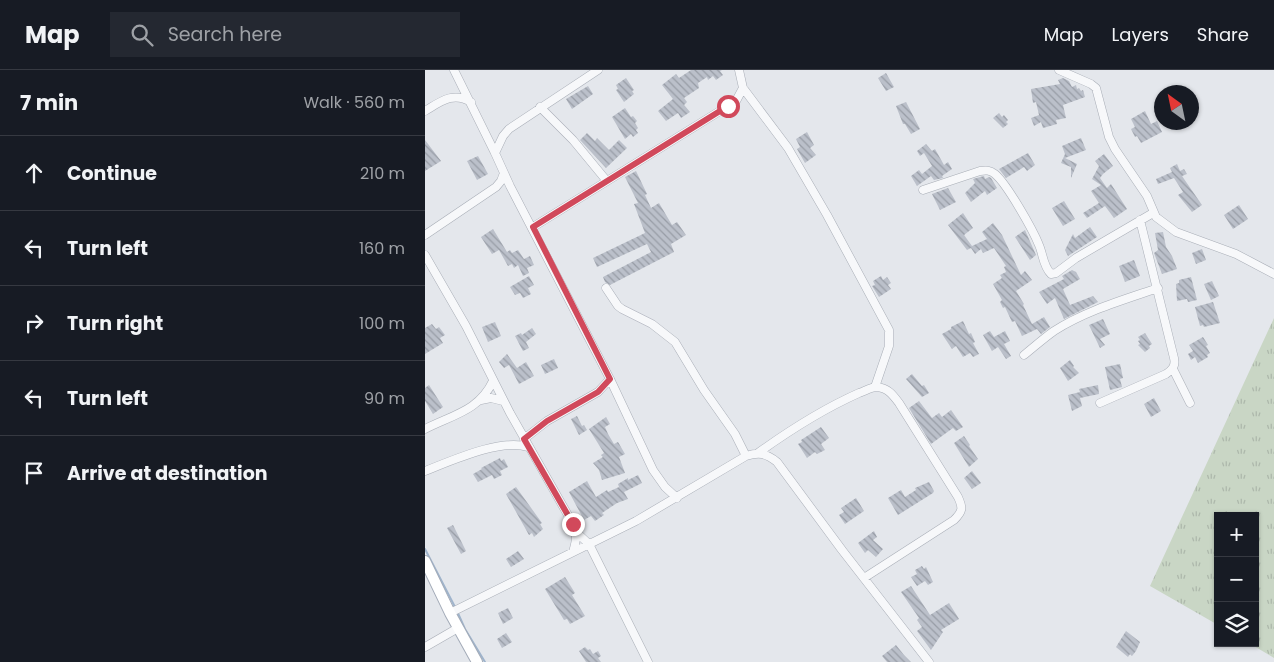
<!DOCTYPE html>
<meta charset="utf-8">
<style>
body{margin:0;font-family:Poppins,sans-serif;background:#242831;color:#f1f3f6}
.controls{position:absolute;right:15px;bottom:15px;display:grid;overflow:hidden;border-radius:0px;box-shadow:0 1px 4px #0004}
.controls button{width:45px;height:45px;display:grid;place-items:center;padding:0;border:0;border-bottom:1px solid #363941;background:#171b24;color:#f1f3f6;font:25px sans-serif}
.compass{position:absolute;left:729px;top:15px;width:45px;height:45px;border-radius:50%;background:#171b24;box-shadow:0 1px 4px #0004;rotate:327deg}
.stop{position:absolute;width:15px;height:15px;margin:-11px;border:4px solid #d1495b;border-radius:50%;background:#fff}
.stop.end{background:#d1495b;border-color:#fff;box-shadow:0 1px 5px #0008}
.list{margin:0;padding:0;list-style:none}
h2{display:flex;justify-content:space-between;align-items:center;height:65px;margin:0;padding:0 20px;font-size:21px}
h2 small{font-size:16px;font-weight:400;color:#9ea1a6}
.list li{display:grid;grid-template-columns:32px 1fr auto;gap:15px;align-items:center;box-sizing:border-box;height:75px;padding:0 20px;border-top:1px solid #363941}
.list b{display:block;font-size:19px;white-space:nowrap}
.list em{font-size:16px;font-style:normal;color:#9ea1a6}
.icon{flex:none;width:28px;height:28px;fill:none;stroke:currentColor;stroke-width:2;stroke-linecap:round;stroke-linejoin:round}
.map{position:relative;flex:none;width:849px;height:592px;overflow:hidden}
header{display:flex;align-items:center;gap:30px;box-sizing:border-box;height:70px;padding:0 25px;background:#171b24;border-bottom:1px solid #363941}
header strong{font-size:24px}
nav{display:flex;gap:28px;margin-inline-start:auto;font-size:18px}
.search{width:350px;height:45px;background:#242831;display:flex;align-items:center;gap:12px;box-sizing:border-box;padding:0 18px;border-radius:0px;color:#9ea1a6;font-size:19px}
main{display:flex}
aside{flex:1;background:#171b24}
.map>svg:first-child{display:block}
.grass{fill:url(#grass-tufts)}
.lines{fill:none;stroke-linecap:round;stroke-linejoin:round}
.stream{stroke:#9fb4cc;stroke-width:2}
.building{fill:url(#building-back-hatch)}
.minor-casing{stroke:#a9aeb7;stroke-width:9}
.major-casing{stroke:#a3abb8;stroke-width:12}
.minor{stroke:#f7f8fa;stroke-width:8}
.major{stroke:#fff;stroke-width:10}
.route{stroke:#d1495b;stroke-width:6}
</style>
<header>
<strong>Map</strong>
<div class="search"><svg class="icon" aria-label="search" viewBox="0 0 24 24"><circle cx="10" cy="10" r="6"/><path d="M15 15l6 6"/></svg>Search here</div>
<nav><a>Map</a><a>Layers</a><a>Share</a></nav>
</header>
<main>
<aside>
<h2>7 min<small>Walk · 560 m</small></h2>
<ul class="list">
<li><svg class="icon" aria-label="ahead" viewBox="0 0 24 24"><path d="M12 20V5M6 11l6-6 6 6"/></svg><div><b>Continue</b></div><em>210 m</em></li>
<li><svg class="icon" aria-label="left" viewBox="0 0 24 24"><path d="M17 20v-9H6M10 6l-5 5 5 5"/></svg><div><b>Turn left</b></div><em>160 m</em></li>
<li><svg class="icon" aria-label="right" viewBox="0 0 24 24"><path d="M7 20v-9h11M14 6l5 5-5 5"/></svg><div><b>Turn right</b></div><em>100 m</em></li>
<li><svg class="icon" aria-label="left" viewBox="0 0 24 24"><path d="M17 20v-9H6M10 6l-5 5 5 5"/></svg><div><b>Turn left</b></div><em>90 m</em></li>
<li><svg class="icon" aria-label="arrive" viewBox="0 0 24 24"><path d="M6 21V4h12l-3 4 3 4H6"/></svg><div><b>Arrive at destination</b></div></li>
</ul>
</aside>
<div class="map">
<svg width="849" height="592" viewBox="0 0 849 592">
<defs>
<pattern id="grass-tufts" width="24" height="20" patternUnits="userSpaceOnUse" patternTransform="scale(1.25)"><rect width="24" height="20" fill="#c9d6c5"/><path d="M3 7l-1-3M5 7V3M7 7l1-3M15 17l-1-3M17 17v-4M19 17l1-3" fill="none" stroke="#adb8ab"/></pattern>
<pattern id="building-back-hatch" width="6" height="6" patternUnits="userSpaceOnUse" patternTransform="scale(1.25)"><rect width="6" height="6" fill="#bbc0ca"/><path d="M-1 5l2 2M0 0l6 6M5-1l2 2" fill="none" stroke="#989da6"/></pattern>
</defs>
<rect width="100%" height="100%" fill="#e4e7ec"/>
<!-- grass -->
<path class="grass" d="M849,248V588L824,573H830V446H793V555L725,516Z"/>
<g class="lines">
<!-- stream -->
<path class="stream" d="M0,479L30,537
M32,541L40,559L60,592"/>
</g>
<!-- building -->
<path class="building" d="M266,0H297L295,1L298,5L291,10L288,6L283,10L282,7L273,13L274,18L259,28L262,32L259,35L265,42L256,48L253,43L241,51L233,41L248,29L237,15L251,4L254,8Z
M461,3L469,17L461,21L453,8Z
M201,8L209,20L207,21L209,24L199,32L191,20L193,19L191,15Z
M638,8L644,11L647,17L651,15L652,19L654,18L656,21L658,20L660,27L638,35L641,48L631,50L632,54L618,58L616,52L609,56L606,48L614,45L611,32L608,33L606,19L635,14L633,10Z
M163,16L168,24L147,39L141,29Z
M481,32L495,59L486,64L480,54H478L471,36Z
M200,38L206,47L208,46L212,51L210,53L213,58L211,60L213,63L208,67L206,64L200,69L187,47Z
M720,41L726,54L732,51L737,62L716,73L712,66L710,67L706,59L710,57L706,49Z
M574,43L577,47L579,45L583,50L581,52L583,54L578,58L568,48Z
M382,62L389,75L385,78L391,85L380,93L372,79L375,77L371,69Z
M162,63L170,71L172,68L184,80L194,70L202,78L181,98L155,70Z
M656,68L661,80L640,88L652,94L646,108V97L636,93L640,84L637,76Z
M0,70L16,91L0,101Z
M501,74L507,81L510,79L519,95L523,92L527,99L517,106L518,108L509,110L506,106L492,116L486,106L494,100L497,104L507,96L499,83L495,86L492,81Z
M603,83L610,95L602,101L599,97L581,108L574,99Z
M679,84L688,96L678,104L675,108L682,118L686,114L702,139L689,148L680,136L662,148L658,143L674,133L666,121L676,115L667,109L674,96L670,91Z
M53,86L63,104L52,110L42,91Z
M752,94L755,101L759,99L762,104L757,106L777,135L767,142L753,125L758,122L749,108L733,114L731,109L747,102L745,98Z
M211,101L222,124L220,125L226,138L234,133L247,155L252,152L261,165L246,174L249,182L185,215L180,212L178,207L226,182L222,174L172,197L168,188L220,163L209,134L213,133L200,107Z
M559,106L560,109L564,107L566,108L572,118L562,125L560,121L546,132L540,123L550,113L548,109Z
M523,118L531,132L515,140L507,124Z
M639,131L650,149L638,156L627,138Z
M814,135L823,149L808,159L799,145Z
M538,143L548,158L539,165L547,176L562,169L557,162L568,153L577,165L596,205L600,201L607,210L591,221L599,234L598,235L607,254L619,247L625,257L616,264L612,259L597,266L590,251L587,252L580,237L578,238L575,232L577,230L568,214L577,208L575,205L581,202L579,197L581,196L569,178L558,183L556,179L550,184L546,178L542,180L523,155Z
M665,157L672,167L643,186L640,180L648,164L650,168Z
M68,159L82,182L85,180L87,183L93,180L99,189L105,186L109,195L102,198L104,203L98,206L93,195L89,198L87,194L83,196L74,180L67,184L56,167Z
M600,160L611,185L605,190L590,167Z
M738,162L741,177L747,186L752,199L737,204L729,183L733,180L730,163Z
M777,179L781,190L771,194L767,183Z
M709,190L715,206L700,212L694,196Z
M647,200L651,202L655,209L638,219L645,235L668,226L673,232L639,249L630,228L622,234L614,222L639,209L637,206Z
M104,206L109,215L103,218L106,224L98,228L95,223L90,225L85,217Z
M456,206L458,210L462,207L466,213L463,215L466,219L454,227L447,216L450,215L448,211Z
M766,207L772,230L763,232L762,229L752,231L751,214L754,213V210Z
M787,211L794,226L786,230L779,214Z
M788,232L795,253L779,257L778,255L775,256L770,237Z
M678,249L685,264L675,269L680,275L675,278L664,255Z
M538,251L544,264L546,263L550,272L548,273L554,284L548,287L545,283L538,287L531,276L527,279L517,264L526,259V257Z
M70,252L76,266L63,272L57,257Z
M7,254L11,259L14,257L20,265L15,268L18,273L0,284V258Z
M107,258L111,264L101,272L104,278L98,281L90,266L96,263L97,265Z
M565,261L569,267L580,261L585,271L579,274L586,286L581,289L573,277L567,281L558,265Z
M720,263L727,274L724,276L725,278L720,282L713,275L715,274L713,271L715,270L713,267Z
M778,267L783,275L781,276L785,283L782,285L783,287L773,293L770,287L766,290L763,284L768,281L764,275Z
M82,284L92,298L101,292L109,306L94,314L84,295L79,298L74,292Z
M129,289L133,298L120,304L116,295Z
M645,290L649,296L648,297L654,303L643,311L635,298Z
M695,294L698,308L695,309L697,317L685,320L680,297Z
M487,304L497,316L499,315L504,323L497,327L481,309Z
M4,315L18,337L8,344L0,331V318Z
M673,315L674,324L655,328L657,336L647,341L643,325L655,322L654,319Z
M729,328L736,341L726,347L719,334Z
M494,331L507,348L514,343L517,347L526,340L538,357L531,361L528,358L506,374L484,338Z
M152,346L157,356L159,355L162,360L154,365L146,349Z
M181,347L185,354L180,357L183,364L189,374L193,372L200,384L194,387L200,403L177,410L174,400L168,393L178,387L176,385L179,383L164,359Z
M396,357L404,368L396,374L400,380L392,384L390,382L382,388L373,374L377,372L376,370Z
M539,366L545,375L544,376L553,389L544,397L529,373Z
M75,388L76,391L79,389L83,397L75,401L77,405L69,409L67,405L53,412L48,404L57,399L56,398Z
M547,401L556,413L547,419L539,408Z
M213,405L217,413L199,422L203,429L192,433L177,443L179,445L170,451L166,446L159,450L144,422L162,411L171,427L182,420L183,422L194,417L193,414L203,408V410Z
M504,412L509,421L508,423L473,445L463,428L476,420L480,427L491,420L490,418Z
M91,417L117,453L115,454L118,459L109,467L107,463L104,465L81,424Z
M431,428L439,441L420,454L414,445L419,442L416,438Z
M28,455L41,481L36,484L22,458Z
M449,461L452,467L448,470L458,479L451,487L443,480L440,483L433,473Z
M93,481L99,489L86,497L81,489Z
M497,496L499,499L501,497L508,512L503,515L500,511L492,516L486,507L492,504L490,500Z
M140,507L150,523L147,525L160,546L145,554L142,549L139,550L120,519Z
M486,516L505,545L524,533L534,549L516,560L518,562L506,580L492,561L497,557L492,550L494,548L476,522Z
M83,538L88,548L78,554L73,543Z
M701,561L715,572L711,581L707,586L705,584L703,587L691,577Z
M81,563L87,572L77,578L72,569Z
M471,575L479,585L486,592H462L457,586Z
M160,577L163,580L165,579L168,584L173,581L176,586L173,588L176,592H161L154,581Z"/>
<g class="lines">
<defs>
<path id="minor" d="M29,0L70,83L85,116L185,309L228,400L240,417L252,428
M634,0L666,14L671,18L684,67L690,79L722,126L731,147L751,162L811,184L849,204
M318,18L363,78L402,145L464,260V276L450,317
M115,37L148,70L181,110
M0,41C15,32 28,21 46,32
M70,83L78,66L84,59L173,0
M498,120L555,101C561,100 565,100 570,104C582,114 608,160 614,175C618,184 618,196 626,204L631,203L651,188L728,143
M108,157L311,31L318,18L314,0
M0,165L71,117L76,111L79,103
M0,185L41,256L85,343L148,454C153,464 151,472 148,482
M181,218L193,236L197,239L227,254L250,272L279,320L310,364L321,386
M599,285C609,277 619,268 629,261C660,241 698,230 733,218
M748,299L765,333
M56,330L66,328L78,331
M675,333L741,304C747,300 751,296 749,288L715,150
M0,359C27,345 54,341 68,311
M99,369L122,351L173,322L185,309
M333,383C365,360 398,339 434,323C440,321 446,317 452,317C463,318 468,325 474,333L533,427C538,438 538,441 529,450L439,508
M0,401C26,391 76,368 103,377
M152,463L164,474L223,592
M25,543L211,451L321,386C334,382 341,383 352,392L417,480L504,592
M0,577L33,558"/>
<path id="major" d="M0,491L25,543L52,592"/>
</defs>
<!-- minor casing -->
<use href="#minor" class="minor-casing"/>
<!-- major casing -->
<use href="#major" class="major-casing"/>
<!-- minor -->
<use href="#minor" class="minor"/>
<!-- major -->
<use href="#major" class="major"/>
</g>
<g class="lines">
<!-- route -->
<path class="route" d="M148,454L99,369L122,351L173,322L185,309L108,157L303,36"/>
</g>
</svg>
<div class="controls">
<button>+</button>
<button>−</button>
<button><svg class="icon" aria-label="layers" viewBox="0 0 24 24"><path d="M12 4l9 5-9 5-9-5zM3 14l9 5 9-5"/></svg></button>
</div>
<svg class="compass" viewBox="-18 -18 36 36"><path d="M0-13l5 13h-10z" fill="#e53935"/><path d="M0 13l5-13h-10z" fill="#9ea1a6"/></svg>
<div class="stop" style="left:303px;top:36px"></div>
<div class="stop end" style="left:148px;top:454px"></div>
</div>
</main>
